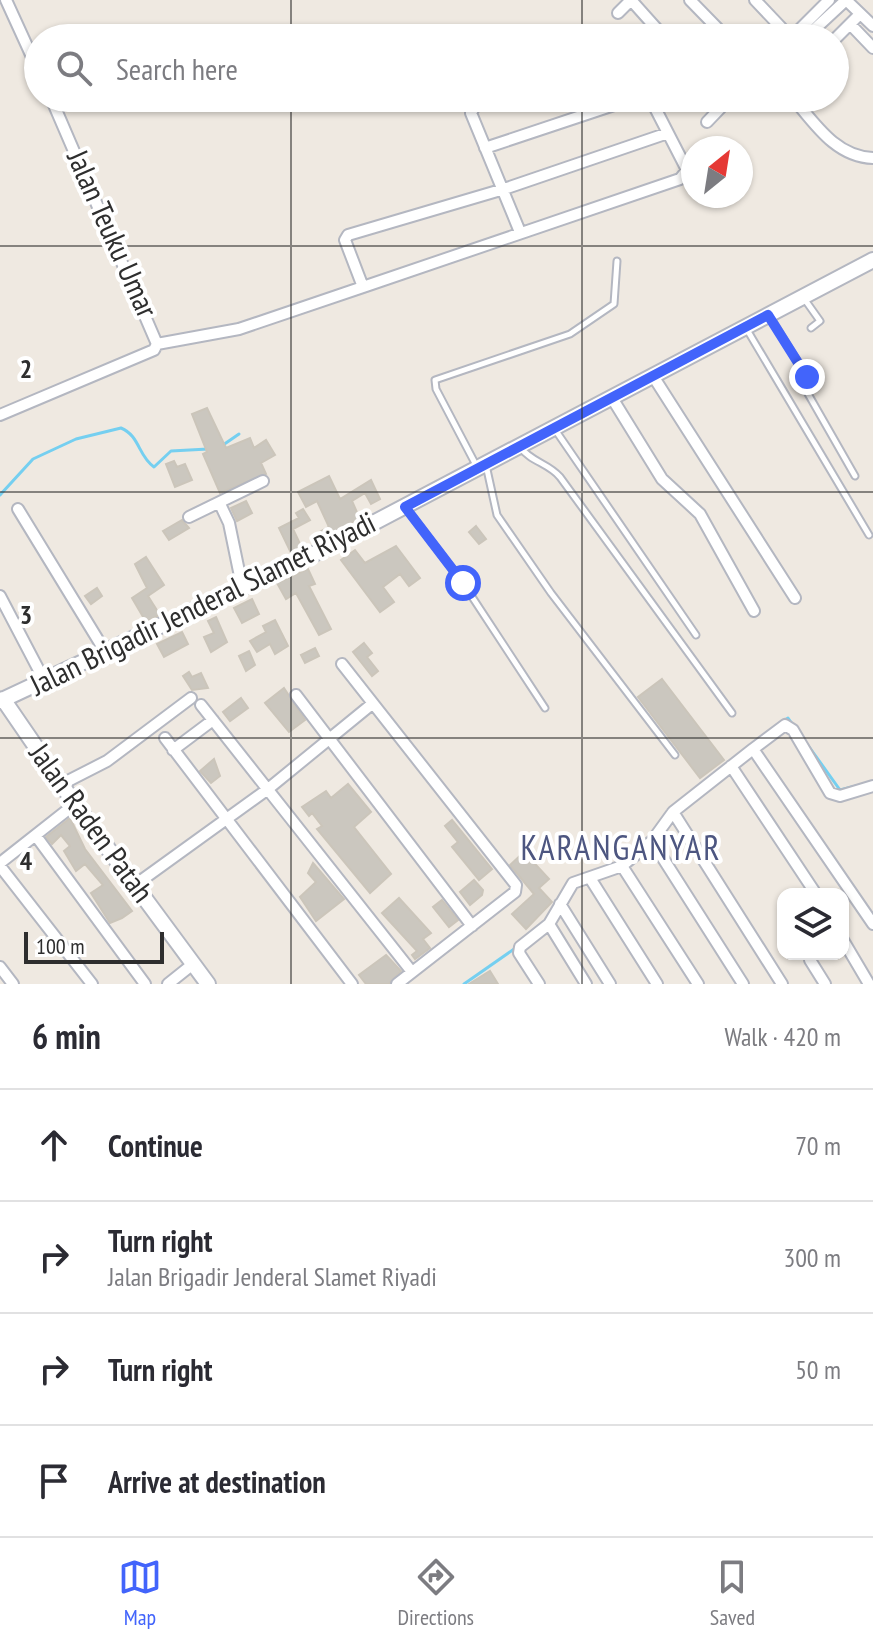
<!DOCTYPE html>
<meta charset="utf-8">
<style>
body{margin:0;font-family:"PT Sans Narrow",sans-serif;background:#f2f2f3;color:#2b2b33}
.controls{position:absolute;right:24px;bottom:24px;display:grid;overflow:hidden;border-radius:16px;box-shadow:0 2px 6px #0004}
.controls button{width:72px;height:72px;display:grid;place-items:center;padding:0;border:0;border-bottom:2px solid #e1e1e2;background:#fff;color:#2b2b33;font:40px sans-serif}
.compass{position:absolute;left:681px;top:136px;width:72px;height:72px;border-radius:50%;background:#fff;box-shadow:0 2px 6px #0004;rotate:30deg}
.scale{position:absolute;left:24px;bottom:20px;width:140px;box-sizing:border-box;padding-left:8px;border:4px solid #2e2e2e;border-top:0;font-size:22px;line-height:28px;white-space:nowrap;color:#2e2e2e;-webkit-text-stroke:6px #fff;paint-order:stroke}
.stop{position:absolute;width:24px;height:24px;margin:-18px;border:6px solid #4264fb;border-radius:50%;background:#fff}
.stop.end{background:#4264fb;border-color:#fff;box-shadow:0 2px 8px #0008}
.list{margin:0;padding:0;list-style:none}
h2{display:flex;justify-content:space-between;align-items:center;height:104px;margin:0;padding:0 32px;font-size:34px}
h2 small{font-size:26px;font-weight:400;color:#7c7c81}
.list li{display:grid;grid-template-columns:52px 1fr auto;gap:24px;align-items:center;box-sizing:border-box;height:112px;padding:0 32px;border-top:2px solid #e1e1e2}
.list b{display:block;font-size:30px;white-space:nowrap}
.list p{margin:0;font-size:26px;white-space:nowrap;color:#7c7c81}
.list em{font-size:26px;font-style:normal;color:#7c7c81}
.icon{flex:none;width:44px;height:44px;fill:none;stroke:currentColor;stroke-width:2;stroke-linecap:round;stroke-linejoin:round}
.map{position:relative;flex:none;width:873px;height:984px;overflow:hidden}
.search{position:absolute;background:#fff;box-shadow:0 2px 6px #0004;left:24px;right:24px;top:24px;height:88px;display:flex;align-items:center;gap:20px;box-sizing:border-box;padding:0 28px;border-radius:44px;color:#7c7c81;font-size:30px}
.sheet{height:552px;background:#fff}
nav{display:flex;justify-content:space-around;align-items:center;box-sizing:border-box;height:112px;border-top:2px solid #e1e1e2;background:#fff;font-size:22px;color:#7c7c81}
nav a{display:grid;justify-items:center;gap:4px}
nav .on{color:#4264fb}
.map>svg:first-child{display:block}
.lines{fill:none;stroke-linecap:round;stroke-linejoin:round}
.stream{stroke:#75cff0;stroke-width:3}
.building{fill:#cbc7bf;stroke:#cbc5ba;stroke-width:2}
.service-casing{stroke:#b4b7c1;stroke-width:9}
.minor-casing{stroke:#b4b7c1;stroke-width:14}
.secondary-casing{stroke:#b4b7c1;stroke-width:18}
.service{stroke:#fff;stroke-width:5}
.minor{stroke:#fff;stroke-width:10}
.secondary{stroke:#fff;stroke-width:14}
.route{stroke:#4264fb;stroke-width:10}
.grid{fill:none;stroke:#2e2e2e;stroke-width:2;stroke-opacity:0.55}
.labels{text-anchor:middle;stroke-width:8;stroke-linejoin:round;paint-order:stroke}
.street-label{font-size:30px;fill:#2e2e2e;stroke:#fff}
.quarter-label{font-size:34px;letter-spacing:2px;fill:#4d5680;stroke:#fff}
.grid-label{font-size:26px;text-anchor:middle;font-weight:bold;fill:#2e2e2e;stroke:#fff;stroke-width:8;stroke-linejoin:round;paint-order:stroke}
</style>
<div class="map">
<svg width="873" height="984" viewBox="0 0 873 984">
<rect width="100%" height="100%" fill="#efe9e1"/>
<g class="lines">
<!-- stream -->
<path class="stream" d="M223,445L239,434
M0,495L33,459L76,439L121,428C140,436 138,456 154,467L171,451L208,449
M782,722L788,718L793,725
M807,744L840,790L856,786
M464,984L517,947"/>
</g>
<!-- building -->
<path class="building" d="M207,408L226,448L250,438L254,448L266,440L275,455L261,463L266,474L220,493L203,454L207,452L192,414Z
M174,461L177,467L185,464L192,480L175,487L166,464Z
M329,476L340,499L371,480L380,499L371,504L365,493L352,501L360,519L319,540L316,534L329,527L317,501L306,507L298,492Z
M246,501L252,513L237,521L231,508Z
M303,509L310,520L293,529L302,548L291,553L279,528L299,518L296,513Z
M182,520L189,528L169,540L163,531Z
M476,526L486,539L479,544L469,532Z
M396,546L420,578L409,586L400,574L383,587L394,602L380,612L341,560L355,550L365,563Z
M146,557L164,585L148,596L160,615L146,622L132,598L147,588L135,564Z
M308,569L315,584L309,586L331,629L319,635L296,593L286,599L277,583Z
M97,588L102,596L91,604L85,596Z
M252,599L259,614L242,623L234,608Z
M216,617L227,642L211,652L204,637L214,633L208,621Z
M275,620L288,646L275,654L270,644L257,652L250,641L266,632L263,626Z
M182,632L188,644L164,657L157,644Z
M364,643L372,653L367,657L378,671L372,676L353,652Z
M315,648L319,656L305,663L301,655Z
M249,651L255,665L246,671L239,656Z
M189,672L192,677L201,673L208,688L192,690L183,676Z
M662,679L724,760L700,778L638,697Z
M284,688L305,720L289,732L265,703Z
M241,698L248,708L230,721L223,712Z
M214,759L220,776L211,783L200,771Z
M348,784L371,812L354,827L391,874L370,893L317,829L322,826L312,813L309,816L302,807L326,791L331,798Z
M70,818L85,849L132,911L122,918L110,923L91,893L103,885L85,864L76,871L64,851L70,846L61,835L52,844L46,837Z
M452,820L492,869L479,880L452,847L458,842L445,826Z
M524,852L549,879L539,888L552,902L526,929L512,914L534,894L510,865Z
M313,863L344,899L316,921L300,897L316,882L308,873Z
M474,880L483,890L482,895L470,905L460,892Z
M399,898L431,933L423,939L430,948L415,959L412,955L417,951L382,913Z
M442,900L458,920L449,927L433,907Z
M386,955L401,971L389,984H366L359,975Z
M490,971L498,984H469Z"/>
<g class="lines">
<defs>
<path id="service" d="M803,297L820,321L811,328
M769,315L807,377V392L855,476
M746,328L869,535
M556,431L696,635
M520,447C531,462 548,463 560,477L732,713
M486,465L497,515L551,593L675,755
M477,467L436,389L435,380L570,334L614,304L617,261
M406,508L463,583L545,708"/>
<path id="minor" d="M6,0L38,70
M631,0L665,38
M690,0L727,38
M755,0L791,38L829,0
M846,0L873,26
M618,13L631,0
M850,24L873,48
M805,38L846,0
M835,39L860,14
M496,98L475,106L471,113L520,232
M650,98L687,170L680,179L363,287L345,240L348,235L504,189L668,133
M793,98C815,124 836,157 873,158
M707,122L730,98
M485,148L635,98
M157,344L239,329L363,287
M653,376L795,598
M612,398L662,479L700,514L754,611
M0,415L154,350L157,344L51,98
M220,504L229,523L242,586
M18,509L106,653
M189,517L263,481
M0,596L44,680
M342,664L516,885L515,892L397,984
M296,695L472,926
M201,705L412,972
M165,738L352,984
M753,749L785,725L793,730L830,793L840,796L873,786
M173,750L213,720
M731,766L816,894
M62,784L107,761L191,698
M673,812L753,749L873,924
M36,836L145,984
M652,841L743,984
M0,863L75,804
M0,866L92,984
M622,866L698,984
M590,878L657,984
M135,885L268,789L372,704
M560,904L610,984
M549,924L586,984
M843,940L869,984
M810,960L825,984
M0,967L13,984
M168,984L193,964
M539,984L519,953L520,947L549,924L573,883L622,866L652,841L673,812L782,984"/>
<path id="secondary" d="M3,699L75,804L208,984
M0,701L320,551L873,260"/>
</defs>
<!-- service casing -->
<use href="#service" class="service-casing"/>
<!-- minor casing -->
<use href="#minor" class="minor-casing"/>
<!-- secondary casing -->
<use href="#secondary" class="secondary-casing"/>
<!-- service -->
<use href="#service" class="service"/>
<!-- minor -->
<use href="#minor" class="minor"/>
<!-- secondary -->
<use href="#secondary" class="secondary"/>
</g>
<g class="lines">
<!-- route -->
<path class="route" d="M463,583L405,507L768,315L807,377"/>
</g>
<!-- grid -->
<path class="grid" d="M291,0V38M582,0V38M291,98V984M582,98V984M0,246H873M0,492H873M0,738H873"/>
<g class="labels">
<!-- street labels -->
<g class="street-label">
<text transform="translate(112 234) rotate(66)" y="10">Jalan Teuku Umar</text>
<text transform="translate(203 604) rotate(-26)" y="10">Jalan Brigadir Jenderal Slamet Riyadi</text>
<text transform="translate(91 823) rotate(54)" y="10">Jalan Raden Patah</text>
</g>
<!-- quarter labels -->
<g class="quarter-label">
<text x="621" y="860">KARANGANYAR</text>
</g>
</g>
<g class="grid-label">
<text x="26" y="378">2</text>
<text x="26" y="624">3</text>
<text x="26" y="870">4</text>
</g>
</svg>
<div class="controls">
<button><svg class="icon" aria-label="layers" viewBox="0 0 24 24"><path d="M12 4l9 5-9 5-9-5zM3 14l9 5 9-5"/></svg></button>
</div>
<svg class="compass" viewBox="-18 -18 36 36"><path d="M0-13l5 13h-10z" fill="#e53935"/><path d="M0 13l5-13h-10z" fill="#7c7c81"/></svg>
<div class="scale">100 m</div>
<div class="stop" style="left:463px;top:583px"></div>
<div class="stop end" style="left:807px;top:377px"></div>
<div class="search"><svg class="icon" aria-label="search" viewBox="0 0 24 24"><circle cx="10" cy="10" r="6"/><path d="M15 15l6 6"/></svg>Search here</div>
</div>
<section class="sheet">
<h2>6 min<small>Walk · 420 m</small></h2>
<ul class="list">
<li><svg class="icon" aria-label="ahead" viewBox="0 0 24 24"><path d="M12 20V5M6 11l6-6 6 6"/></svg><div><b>Continue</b></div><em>70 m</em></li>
<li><svg class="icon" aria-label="right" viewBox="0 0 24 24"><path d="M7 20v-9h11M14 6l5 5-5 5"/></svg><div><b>Turn right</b><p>Jalan Brigadir Jenderal Slamet Riyadi</p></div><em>300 m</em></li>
<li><svg class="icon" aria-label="right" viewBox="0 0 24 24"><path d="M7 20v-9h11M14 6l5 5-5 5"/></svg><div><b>Turn right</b></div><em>50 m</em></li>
<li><svg class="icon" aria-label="arrive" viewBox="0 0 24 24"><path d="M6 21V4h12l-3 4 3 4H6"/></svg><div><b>Arrive at destination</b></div></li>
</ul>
</section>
<nav>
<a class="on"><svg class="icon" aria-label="map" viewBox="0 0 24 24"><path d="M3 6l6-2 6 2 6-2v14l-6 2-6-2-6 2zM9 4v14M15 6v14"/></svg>Map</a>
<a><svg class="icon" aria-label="directions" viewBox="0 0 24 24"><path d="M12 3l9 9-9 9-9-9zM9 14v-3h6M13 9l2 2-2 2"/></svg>Directions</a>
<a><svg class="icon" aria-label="saved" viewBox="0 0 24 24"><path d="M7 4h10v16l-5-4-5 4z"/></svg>Saved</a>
</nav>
